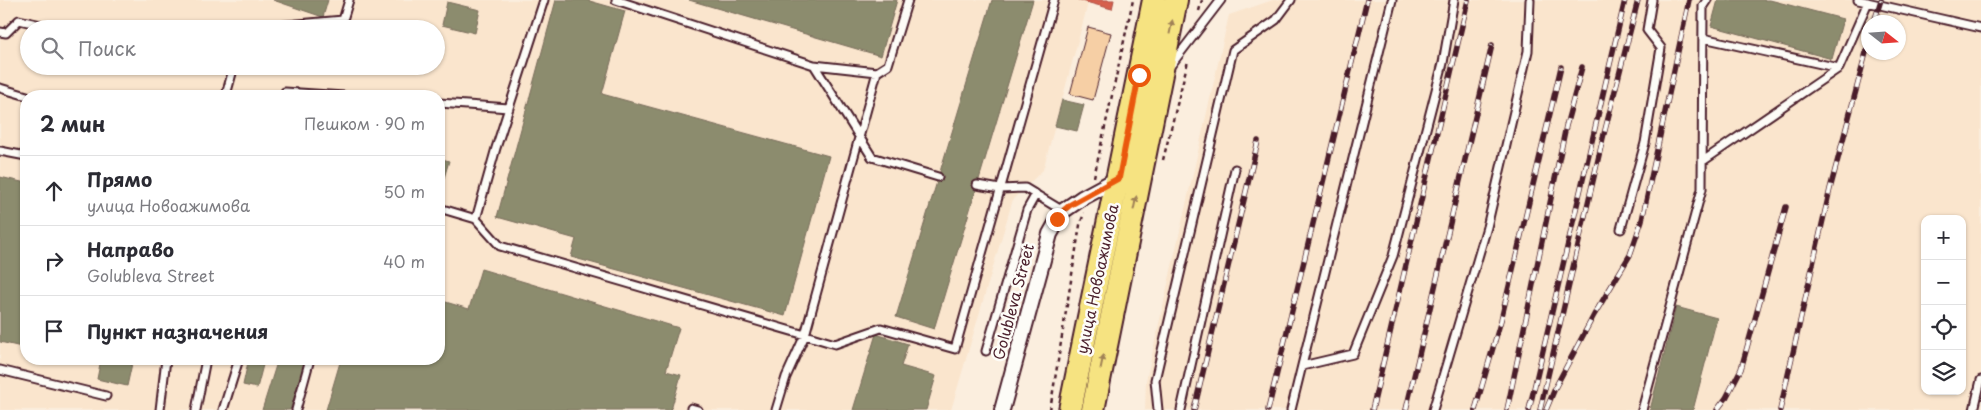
<!DOCTYPE html>
<html lang="ru">
<meta charset="utf-8">
<style>
body{margin:0;font-family:"Playpen Sans",sans-serif;background:#f2f2f3;color:#2b2b33}
.controls{position:absolute;right:15px;bottom:15px;display:grid;overflow:hidden;border-radius:10px;box-shadow:0 1px 4px #0004}
.controls button{width:45px;height:45px;display:grid;place-items:center;padding:0;border:0;border-bottom:1px solid #e1e1e2;background:#fff;color:#2b2b33;font:25px sans-serif}
.compass{position:absolute;left:1861px;top:15px;width:45px;height:45px;border-radius:50%;background:#fff;box-shadow:0 1px 4px #0004;rotate:107deg}
.stop{position:absolute;width:15px;height:15px;margin:-11px;border:4px solid #ea580c;border-radius:50%;background:#fff}
.stop.end{background:#ea580c;border-color:#fff;box-shadow:0 1px 5px #0008}
.list{margin:0;padding:0;list-style:none}
h2{display:flex;justify-content:space-between;align-items:center;height:65px;margin:0;padding:0 20px;font-size:21px}
h2 small{font-size:16px;font-weight:400;color:#7c7c81}
.list li{display:grid;grid-template-columns:32px 1fr auto;gap:15px;align-items:center;box-sizing:border-box;height:70px;padding:0 20px;border-top:1px solid #e1e1e2}
.list b{display:block;font-size:19px;white-space:nowrap}
.list p{margin:0;font-size:16px;white-space:nowrap;color:#7c7c81}
.list em{font-size:16px;font-style:normal;color:#7c7c81}
.icon{flex:none;width:28px;height:28px;fill:none;stroke:currentColor;stroke-width:2;stroke-linecap:round;stroke-linejoin:round}
.map{position:relative;flex:none;width:1981px;height:410px;overflow:hidden}
.search{position:absolute;background:#fff;box-shadow:0 1px 4px #0004;left:20px;top:20px;width:425px;height:55px;display:flex;align-items:center;gap:12px;box-sizing:border-box;padding:0 18px;border-radius:28px;color:#7c7c81;font-size:19px}
.panel{position:absolute;background:#fff;box-shadow:0 1px 4px #0004;left:20px;top:90px;width:425px;height:275px;border-radius:20px}
.map>svg:first-child{display:block}
.built{fill:#fae5cd;fill-rule:evenodd}
.shops{fill:#d6604d;stroke:#ac4c43}
.industry{fill:#8c8c6e;stroke:#786b5a}
.building{fill:#f6cfa5;stroke:#4a1f2b}
.lines{fill:none;stroke-linecap:round;stroke-linejoin:round}
.service-casing{stroke:#4a1f2b;stroke-width:11}
.minor-casing{stroke:#4a1f2b;stroke-width:18}
.primary-casing{stroke:#4a1f2b;stroke-width:26}
.path{stroke:#4a1f2b;stroke-width:2.5;stroke-dasharray:4 4;stroke-linecap:butt}
.service{stroke:#fdfcf7;stroke-width:7}
.minor{stroke:#fdfcf7;stroke-width:14}
.primary{stroke:#f6e381;stroke-width:22}
.rail-casing{stroke:#4a1f2b;stroke-width:5.5}
.rail{stroke:#fdfcf7;stroke-width:4;stroke-dasharray:11;stroke-linecap:butt}
.oneway{fill:#a08156}
.route{stroke:#ea580c;stroke-width:6}
.labels{text-anchor:middle;stroke-width:5;stroke-linejoin:round;paint-order:stroke}
.street-label{font-size:15px;fill:#4a1f2b;stroke:#fdfcf7}
</style>
<div class="map">
<svg width="1981" height="410" viewBox="0 0 1981 410">
<rect width="100%" height="100%" fill="#fbeede"/>
<filter id="ink" filterUnits="userSpaceOnUse"><feTurbulence type="fractalNoise" baseFrequency=".02" numOctaves="2"/><feDisplacementMap in="SourceGraphic" scale="10" xChannelSelector="R" yChannelSelector="G"/><feConvolveMatrix kernelMatrix="1 2 1 2 8 2 1 2 1" color-interpolation-filters="sRGB"/></filter>
<g filter="url(#ink)">
<!-- built -->
<path class="built" d="M0,0H1089L1043,170L1013,199L951,410H0ZM29,29H436V66H29ZM26,96H439V359H26Z
M1273,0H1981V410H1145L1146,381L1229,15ZM1868,22H1898V52H1868ZM1925,219H1962V391H1925Z"/>
<!-- shops -->
<path class="shops" d="M1078,0H1114L1112,9Z"/>
<!-- industry -->
<path class="industry" d="M273,0H328L323,17Z
M556,0H586L625,11L602,94L829,156L785,316L571,257L576,239L497,217Z
M689,0H897L881,56Z
M992,0H1033L934,329L896,317Z
M1718,0H1770L1843,19L1832,59L1711,26Z
M447,2L480,10L475,33L442,25Z
M1062,100L1084,105L1077,131L1055,126Z
M439,158L449,161L439,195Z
M0,177L26,183V348L0,342Z
M481,269L679,328L666,371L681,375L671,410H326L341,359H439V300L469,309Z
M1676,307L1717,318L1693,410H1650Z
M876,334L908,344L901,366L936,376L926,410H853Z
M101,359H133L127,386L97,379Z
M278,359H306L290,410H262Z
M248,362L263,365L257,388L243,385Z"/>
<!-- building -->
<path class="building" d="M1088,27L1111,33L1093,100L1070,94Z"/>
<g class="lines">
<defs>
<path id="service" d="M544,0L496,148L476,219L500,246L805,335L877,72L888,65L908,0
M616,0L814,65L872,157L938,177
M1858,0L1981,28
M244,29L343,20L349,0
M0,32L6,33L19,20L59,29
M1703,38L1839,68
M814,65L877,72
M1171,65L1221,0
M0,88L27,96
M231,96L226,95L234,66
M284,96L285,92L344,96
M439,103L509,108
M0,151L26,156
M1703,161L1839,68L1868,2
M977,185L1000,189L1025,188L1063,211
M439,208L476,219
M1621,229L1645,143L1661,48L1647,30L1652,0
M986,351L1027,210L1036,194
M1302,366L1353,354L1393,256L1443,63L1454,0
M0,370L106,396
M691,408L698,410
M160,410L166,359
M196,410L206,359
M223,410L239,359
M296,410L310,359
M776,410L786,377L805,335L835,344L881,328L955,349L1054,0
M1158,410L1155,380L1233,50L1276,20L1291,0
M1181,410L1235,169
M1291,410L1392,0
M1433,410L1487,227L1528,51L1530,0
M1642,410L1702,189L1703,6L1707,0
M1974,410L1981,380"/>
<path id="minor" d="M1002,410L1050,234L1063,211L1082,198L1119,178"/>
<path id="primary" d="M1070,410L1154,0
M1093,410L1176,0"/>
</defs>
<!-- service casing -->
<use href="#service" class="service-casing"/>
<!-- minor casing -->
<use href="#minor" class="minor-casing"/>
<!-- primary casing -->
<use href="#primary" class="primary-casing"/>
<!-- path -->
<path class="path" d="M1199,11L1202,0
M1163,160L1188,61
M1094,177L1133,0
M1050,410L1080,225L1084,213"/>
<!-- service -->
<use href="#service" class="service"/>
<!-- minor -->
<use href="#minor" class="minor"/>
<!-- primary -->
<use href="#primary" class="primary"/>
<defs>
<path id="rail" d="M1874,22L1881,0
M1194,410L1258,141
M1268,410L1367,0
M1372,410L1468,0
M1406,410L1492,45
M1475,410L1501,320L1561,67
M1507,410L1566,126L1582,67
M1529,410L1625,0
M1540,410L1603,138L1638,0
M1546,410L1556,386L1594,315L1630,255L1642,220L1689,0
M1717,410L1726,398L1741,369L1786,207
M1780,410L1830,189L1868,45"/>
</defs>
<!-- rail casing -->
<use href="#rail" class="rail-casing"/>
<!-- rail -->
<use href="#rail" class="rail"/>
</g>
<!-- one-way arrows -->
<defs><path id="oneway-solid" d="M-6-.8H1V-3.2L6.5 0L1 3.2V.8H-6Z" transform="scale(1.25)"/></defs>
<g class="oneway">
<use href="#oneway-solid" transform="translate(1171 27) rotate(-78)"/>
<use href="#oneway-solid" transform="translate(1135 203) rotate(-78)"/>
<use href="#oneway-solid" transform="translate(1102 362) rotate(-78)"/>
</g>
</g>
<g class="lines" filter="url(#ink)">
<!-- route -->
<path class="route" d="M1057,219L1063,211L1070,205L1119,178L1139,75"/>
</g>
<g class="labels">
<!-- street labels -->
<g class="street-label">
<text transform="translate(1098 279) rotate(-78)" y="5">улица Новоажимова</text>
<text transform="translate(1014 302) rotate(-75)" y="5">Golubleva Street</text>
</g>
</g>
</svg>
<div class="controls">
<button>+</button>
<button>−</button>
<button><svg class="icon" aria-label="locate" viewBox="0 0 24 24"><circle cx="12" cy="12" r="6"/><path d="M12 2v4M12 18v4M2 12h4M18 12h4"/></svg></button>
<button><svg class="icon" aria-label="layers" viewBox="0 0 24 24"><path d="M12 4l9 5-9 5-9-5zM3 14l9 5 9-5"/></svg></button>
</div>
<svg class="compass" viewBox="-18 -18 36 36"><path d="M0-13l5 13h-10z" fill="#e53935"/><path d="M0 13l5-13h-10z" fill="#7c7c81"/></svg>
<div class="stop" style="left:1139px;top:75px"></div>
<div class="stop end" style="left:1057px;top:219px"></div>
<div class="search"><svg class="icon" aria-label="search" viewBox="0 0 24 24"><circle cx="10" cy="10" r="6"/><path d="M15 15l6 6"/></svg>Поиск</div>
<section class="panel">
<h2>2 мин<small>Пешком · 90 m</small></h2>
<ul class="list">
<li><svg class="icon" aria-label="ahead" viewBox="0 0 24 24"><path d="M12 20V5M6 11l6-6 6 6"/></svg><div><b>Прямо</b><p>улица Новоажимова</p></div><em>50 m</em></li>
<li><svg class="icon" aria-label="right" viewBox="0 0 24 24"><path d="M7 20v-9h11M14 6l5 5-5 5"/></svg><div><b>Направо</b><p>Golubleva Street</p></div><em>40 m</em></li>
<li><svg class="icon" aria-label="arrive" viewBox="0 0 24 24"><path d="M6 21V4h12l-3 4 3 4H6"/></svg><div><b>Пункт назначения</b></div></li>
</ul>
</section>
</div>
